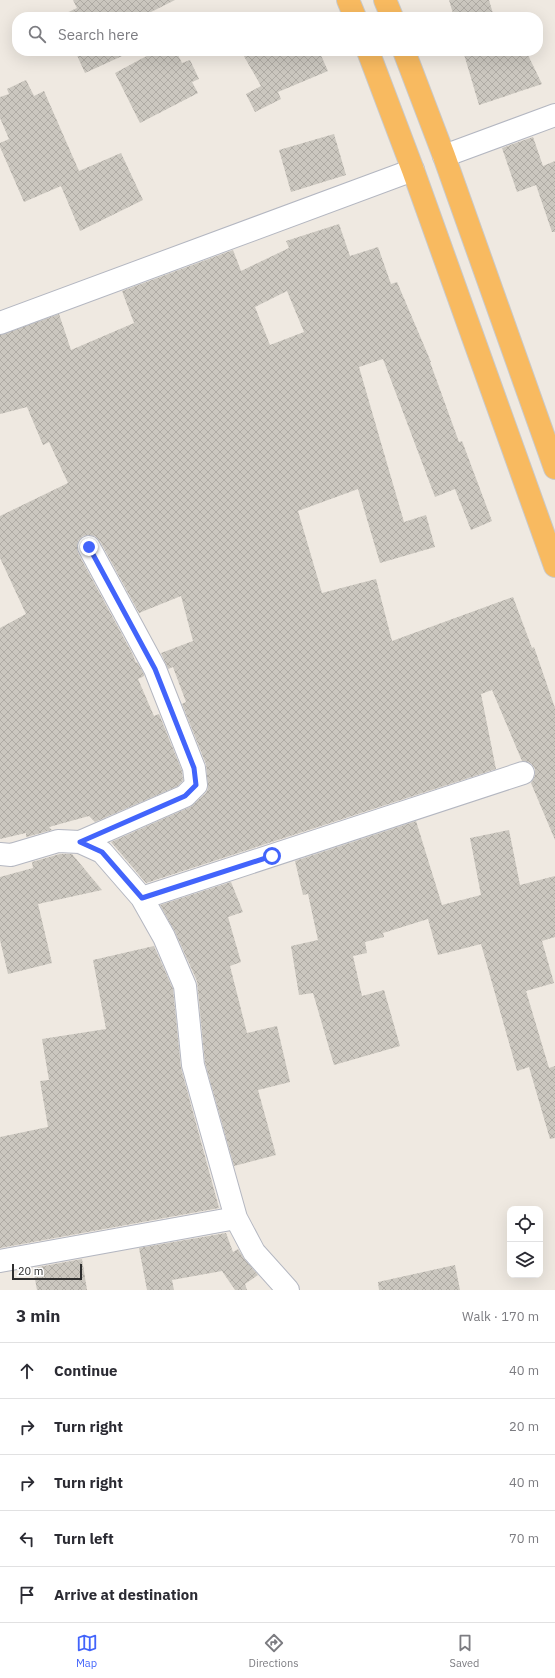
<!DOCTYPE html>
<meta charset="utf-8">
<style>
body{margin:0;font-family:"IBM Plex Sans",sans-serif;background:#f2f2f3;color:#2b2b33}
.controls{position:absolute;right:12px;bottom:12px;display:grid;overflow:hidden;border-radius:8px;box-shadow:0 4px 16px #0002}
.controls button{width:36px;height:36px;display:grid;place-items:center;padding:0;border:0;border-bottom:1px solid #e1e1e2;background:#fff;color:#2b2b33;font:20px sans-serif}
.scale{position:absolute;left:12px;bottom:10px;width:70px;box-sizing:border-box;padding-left:4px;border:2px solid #2e2e2e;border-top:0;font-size:11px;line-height:14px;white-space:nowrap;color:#2e2e2e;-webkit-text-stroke:3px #fff;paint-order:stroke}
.stop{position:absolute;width:12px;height:12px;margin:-9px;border:3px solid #4264fb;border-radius:50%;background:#fff}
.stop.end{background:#4264fb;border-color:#fff;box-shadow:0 1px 4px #0008}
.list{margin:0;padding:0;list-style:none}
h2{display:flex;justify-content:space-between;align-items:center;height:52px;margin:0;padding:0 16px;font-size:17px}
h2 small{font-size:13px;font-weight:400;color:#7c7c81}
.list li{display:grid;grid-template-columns:26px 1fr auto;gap:12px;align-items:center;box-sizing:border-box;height:56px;padding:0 16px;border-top:1px solid #e1e1e2}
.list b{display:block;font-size:15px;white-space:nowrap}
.list em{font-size:13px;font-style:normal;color:#7c7c81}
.icon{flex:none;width:22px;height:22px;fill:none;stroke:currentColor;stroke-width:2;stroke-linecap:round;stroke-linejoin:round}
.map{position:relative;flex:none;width:555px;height:1290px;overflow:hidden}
.search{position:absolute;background:#fff;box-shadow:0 4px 16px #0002;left:12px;right:12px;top:12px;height:44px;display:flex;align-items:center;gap:10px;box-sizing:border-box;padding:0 14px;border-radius:16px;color:#7c7c81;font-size:15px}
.sheet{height:332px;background:#fff}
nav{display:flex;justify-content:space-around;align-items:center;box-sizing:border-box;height:56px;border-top:1px solid #e1e1e2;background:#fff;font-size:11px;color:#7c7c81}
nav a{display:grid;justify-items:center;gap:2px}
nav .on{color:#4264fb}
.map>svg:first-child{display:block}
.building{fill:url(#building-cross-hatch);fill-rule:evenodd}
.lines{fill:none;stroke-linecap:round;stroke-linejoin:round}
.minor-casing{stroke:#b4b7c1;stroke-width:24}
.trunk-casing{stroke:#c9c9c9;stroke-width:24}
.minor{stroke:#fff;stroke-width:22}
.trunk{stroke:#f8ba60;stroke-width:22}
.route{stroke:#4264fb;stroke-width:5}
</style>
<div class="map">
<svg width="555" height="1290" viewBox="0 0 555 1290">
<defs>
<pattern id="building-cross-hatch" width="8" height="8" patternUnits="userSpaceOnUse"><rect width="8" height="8" fill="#cbc7bf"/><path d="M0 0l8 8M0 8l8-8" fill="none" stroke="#afaba4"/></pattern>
</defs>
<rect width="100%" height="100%" fill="#efe9e1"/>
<!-- building -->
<path class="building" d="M73,0H175L141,17H58L77,8Z
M449,0H489L494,17H454Z
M75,51H133L85,73Z
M156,51H176L182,63L190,60L199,79L192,82L198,93L140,123L115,73Z
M241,51H319L328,71L278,92L281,99L255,112L246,94L261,86Z
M463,51H526L542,84L479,105Z
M26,80L34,96L44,91L79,171L121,153L143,200L80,231L61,186L24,202L0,147V143L9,139L0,118V97L9,94L7,89Z
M334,134L346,175L291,192L279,150Z
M533,137L543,166L555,161V232H552L536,185L517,192L502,148Z
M339,224L350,256L378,247L391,284L397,282L431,362H430L459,442L462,441L492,521L471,530L455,489L435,497L383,359L359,367L404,522L426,515L435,547L380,563L358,489L298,511L322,593L376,579L392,641L513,597L532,648L534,647L555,708V840L531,783L535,776V769L531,763L522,761L492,690L481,694L496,769L146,883L111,842L190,807L205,794L208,789L206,764L182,704L186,702L173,667L168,669L161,653L193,641L181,596L139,613L100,541L95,536L89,535L83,536L78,541L77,547L78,553L133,655L136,663L137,662L144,674V676L138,679L154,716L159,714L182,771L183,780L178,786L95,822L89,816L49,827L52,830L26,837V833L0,839V628L26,614L0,558V516L68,483L49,442L43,445L27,407L0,414V335L59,314L71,350L134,323L122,291L233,250L241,271L289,248L286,241ZM287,291L304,332L270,345L255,307Z
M416,821L442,905L481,895L470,838L509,830L520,885L555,876V937L542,941L554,983L526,991L549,1068L555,1066V1138L550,1139L529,1067L517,1071L481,944L438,955L428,919L383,933L384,937L365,942L367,953L353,956L362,996L384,990L400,1046L334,1065L313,993L299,995L291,946L318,940L308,894L303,895L295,861Z
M60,854H72L102,890L38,904L52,963L8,974L0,940V877L33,868L32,862Z
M231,882L243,912L228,917L241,962L230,966L247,1033L277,1026L290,1082L258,1090L276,1155L234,1166L205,1063L197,981L175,932L160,905Z
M154,946L173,989L181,1068L219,1208L0,1248V1137L48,1127L40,1081L49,1080L42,1039L106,1029L93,960Z
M226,1233L233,1252L238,1249L245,1260L258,1275L245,1284L247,1290H235L222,1271L172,1280L174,1290H147L139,1248Z
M82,1259L87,1290H37L33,1268Z
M455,1265L460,1290H379L378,1282Z"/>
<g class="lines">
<defs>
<path id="minor" d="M444,156L555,115
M0,323L413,170
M80,842L185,796L196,785L194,768L155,669L89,547
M0,854L11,855L58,841L80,842L102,852L142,898L164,937L185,986L193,1065L236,1218L254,1252L288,1290
M142,898L523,773
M0,1261L236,1218"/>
<path id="trunk" d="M348,0L355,17
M385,0L392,17
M368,51L413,170L555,566
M404,51L444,156L555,468"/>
</defs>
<!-- minor casing -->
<use href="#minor" class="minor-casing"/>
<!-- trunk casing -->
<use href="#trunk" class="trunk-casing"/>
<!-- minor -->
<use href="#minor" class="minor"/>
<!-- trunk -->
<use href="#trunk" class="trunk"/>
</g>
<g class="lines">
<!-- route -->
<path class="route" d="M89,547L155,669L194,768L196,785L185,796L80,842L102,852L142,898L272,856"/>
</g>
</svg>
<div class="controls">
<button><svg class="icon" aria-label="locate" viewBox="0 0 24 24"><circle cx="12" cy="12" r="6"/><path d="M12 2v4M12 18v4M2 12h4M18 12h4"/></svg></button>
<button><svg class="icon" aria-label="layers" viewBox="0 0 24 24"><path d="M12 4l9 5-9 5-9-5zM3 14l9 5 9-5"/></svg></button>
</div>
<div class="scale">20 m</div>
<div class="stop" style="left:272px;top:856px"></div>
<div class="stop end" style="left:89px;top:547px"></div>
<div class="search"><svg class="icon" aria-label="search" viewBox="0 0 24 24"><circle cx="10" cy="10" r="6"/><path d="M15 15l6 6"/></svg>Search here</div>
</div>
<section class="sheet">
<h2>3 min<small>Walk · 170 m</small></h2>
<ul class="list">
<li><svg class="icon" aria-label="ahead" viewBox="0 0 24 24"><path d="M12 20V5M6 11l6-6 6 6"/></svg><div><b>Continue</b></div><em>40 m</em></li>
<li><svg class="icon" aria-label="right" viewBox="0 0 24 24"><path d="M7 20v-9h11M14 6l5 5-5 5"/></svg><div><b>Turn right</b></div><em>20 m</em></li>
<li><svg class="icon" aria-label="right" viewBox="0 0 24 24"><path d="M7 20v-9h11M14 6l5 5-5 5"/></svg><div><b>Turn right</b></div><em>40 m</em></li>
<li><svg class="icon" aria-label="left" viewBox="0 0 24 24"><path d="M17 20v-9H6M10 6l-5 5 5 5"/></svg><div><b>Turn left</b></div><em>70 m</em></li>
<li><svg class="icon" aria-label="arrive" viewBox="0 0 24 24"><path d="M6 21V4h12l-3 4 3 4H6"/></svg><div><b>Arrive at destination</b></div></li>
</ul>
</section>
<nav>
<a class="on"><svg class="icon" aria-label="map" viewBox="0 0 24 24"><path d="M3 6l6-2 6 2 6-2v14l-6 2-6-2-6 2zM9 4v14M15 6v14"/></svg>Map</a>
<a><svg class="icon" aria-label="directions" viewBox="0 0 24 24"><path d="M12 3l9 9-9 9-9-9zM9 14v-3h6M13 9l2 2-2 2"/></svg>Directions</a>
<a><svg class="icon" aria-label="saved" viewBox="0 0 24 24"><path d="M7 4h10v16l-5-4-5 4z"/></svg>Saved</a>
</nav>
